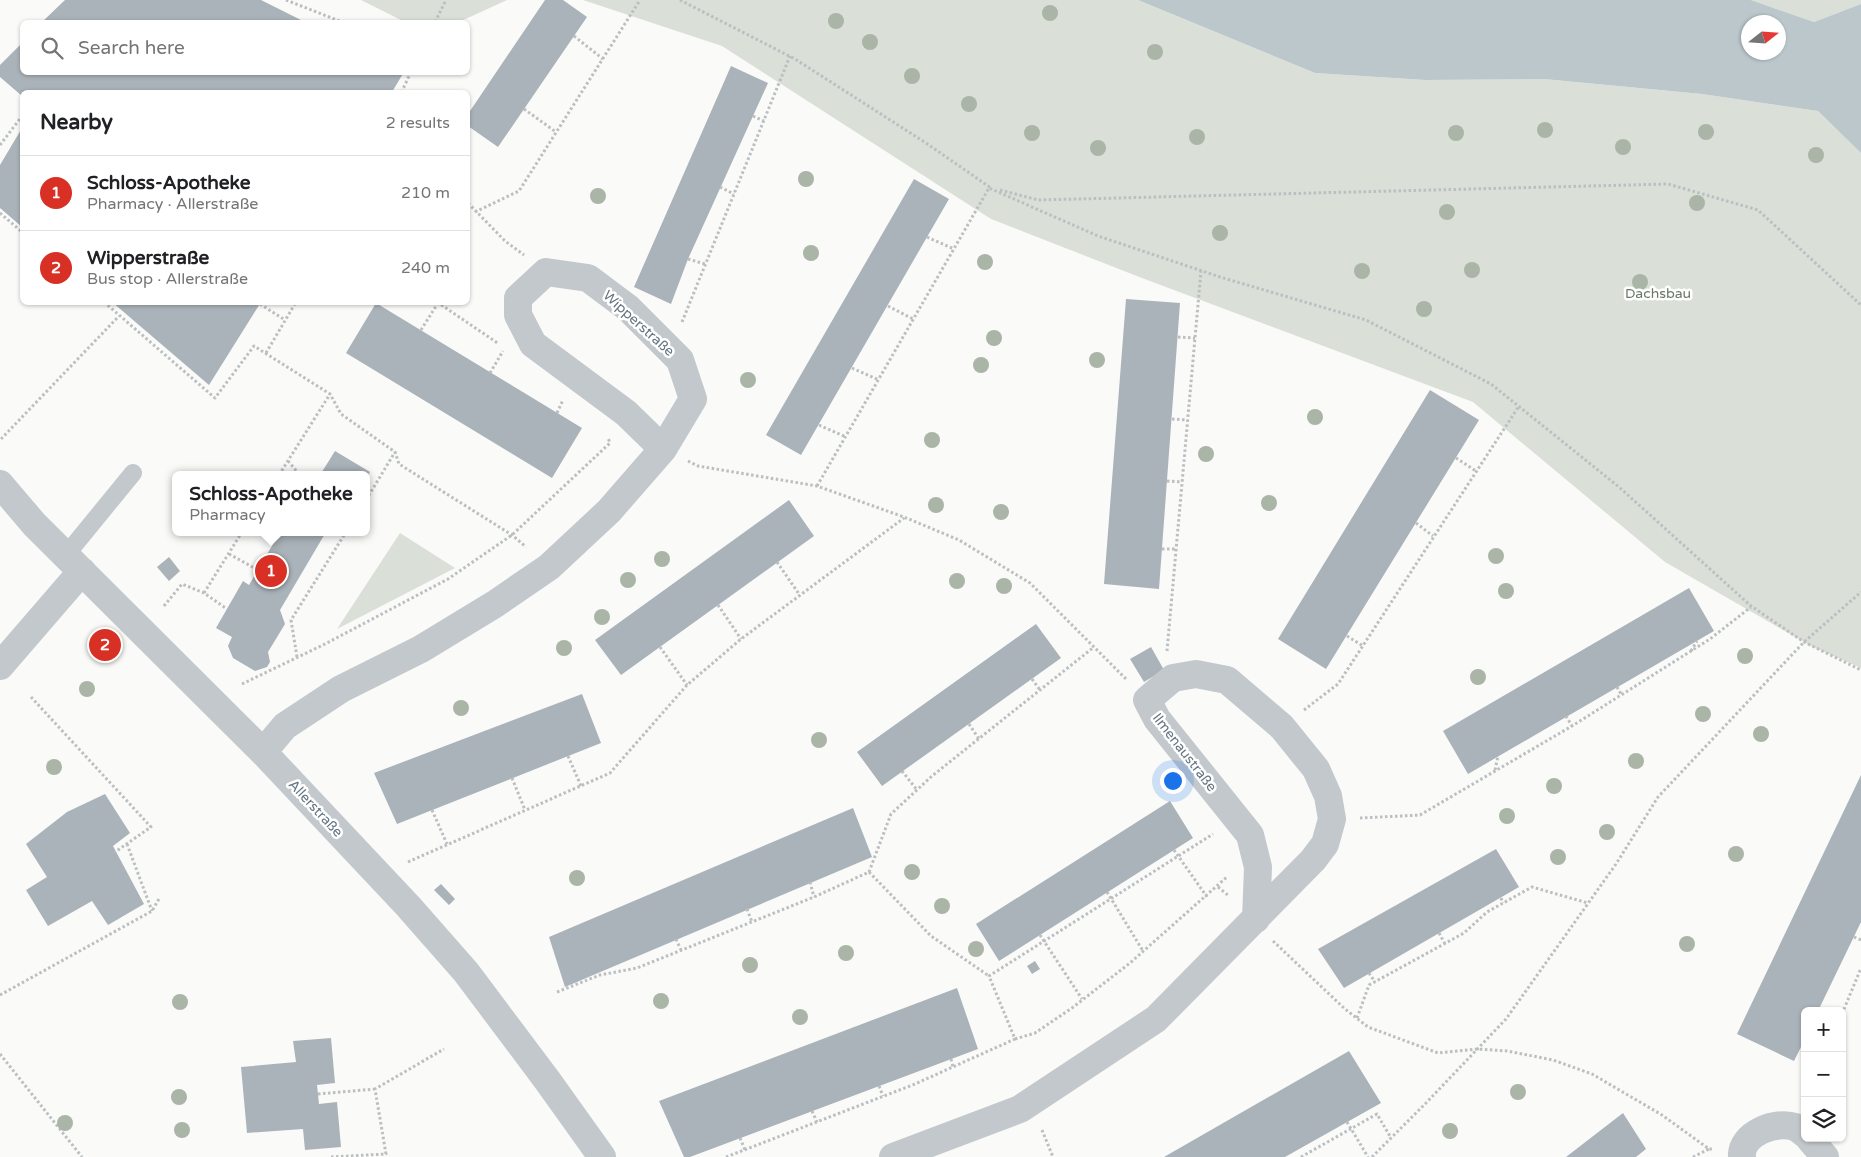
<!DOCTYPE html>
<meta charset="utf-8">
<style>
body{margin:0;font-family:"Varela Round",sans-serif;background:#f2f2f2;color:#202124}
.controls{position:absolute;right:15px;bottom:15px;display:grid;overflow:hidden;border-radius:8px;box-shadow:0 1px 4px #0004}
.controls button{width:45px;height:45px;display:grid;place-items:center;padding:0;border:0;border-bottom:1px solid #e0e0e0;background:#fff;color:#202124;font:25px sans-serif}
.compass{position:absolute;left:1741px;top:15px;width:45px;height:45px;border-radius:50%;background:#fff;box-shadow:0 1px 4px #0004;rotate:73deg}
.you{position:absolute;left:1172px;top:780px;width:18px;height:18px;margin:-12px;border:4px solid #fff;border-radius:50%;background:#1a73e8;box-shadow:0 0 0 8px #1a73e833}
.badge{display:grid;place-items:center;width:32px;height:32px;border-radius:50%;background:#d93025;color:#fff;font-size:16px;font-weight:700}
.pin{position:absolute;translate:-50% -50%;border:2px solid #fff;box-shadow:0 1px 5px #0006}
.popup{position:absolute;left:172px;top:471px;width:198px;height:65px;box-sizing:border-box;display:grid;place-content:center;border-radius:8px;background:#fff;filter:drop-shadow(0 1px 4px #0005);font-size:16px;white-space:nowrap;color:#757577}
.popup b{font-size:19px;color:#202124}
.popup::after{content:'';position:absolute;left:50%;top:100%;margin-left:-10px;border:10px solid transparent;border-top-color:#fff}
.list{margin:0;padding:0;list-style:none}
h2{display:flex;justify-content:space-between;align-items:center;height:65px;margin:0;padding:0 20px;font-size:21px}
h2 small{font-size:16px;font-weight:400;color:#757577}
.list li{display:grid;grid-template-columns:32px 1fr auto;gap:15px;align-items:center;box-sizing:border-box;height:75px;padding:0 20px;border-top:1px solid #e0e0e0}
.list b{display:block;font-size:19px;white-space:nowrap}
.list p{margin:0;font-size:16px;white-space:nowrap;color:#757577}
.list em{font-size:16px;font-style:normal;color:#757577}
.icon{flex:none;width:28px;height:28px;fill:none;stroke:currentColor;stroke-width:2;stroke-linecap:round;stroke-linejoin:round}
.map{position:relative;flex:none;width:1861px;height:1157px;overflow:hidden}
.search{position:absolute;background:#fff;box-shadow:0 1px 4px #0004;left:20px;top:20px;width:450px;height:55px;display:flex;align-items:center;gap:12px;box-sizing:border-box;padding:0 18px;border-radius:8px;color:#757577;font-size:19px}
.panel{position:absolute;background:#fff;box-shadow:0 1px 4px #0004;left:20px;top:90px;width:450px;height:215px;border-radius:8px}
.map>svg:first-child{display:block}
.green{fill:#dadfd7}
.water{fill:#bbc7cb;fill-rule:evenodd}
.building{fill:#aab3b9}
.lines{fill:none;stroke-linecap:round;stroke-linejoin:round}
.path{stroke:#bbbfc2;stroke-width:3;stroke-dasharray:2.5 2.5;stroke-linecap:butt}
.lane{stroke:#c3c8cc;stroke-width:18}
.street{stroke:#c3c8cc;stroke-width:28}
.tree{fill:#aab4a7}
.labels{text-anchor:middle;stroke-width:5;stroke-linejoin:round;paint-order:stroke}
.park-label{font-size:14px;fill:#687a64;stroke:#fff}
.street-label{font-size:14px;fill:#657683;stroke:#fff}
</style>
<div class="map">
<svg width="1861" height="1157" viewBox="0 0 1861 1157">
<rect width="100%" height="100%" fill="#fafaf8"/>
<!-- green -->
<path class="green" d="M361,0H507L459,22H405Z
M583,0H1138L1315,73L1425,80L1544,79L1702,94L1818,111L1861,153V668L1811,646L1665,562L1473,402L1142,278L991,219L722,46Z
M1751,0H1861V4L1814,22Z
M400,533L455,568L337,629Z"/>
<!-- water -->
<path class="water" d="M1138,0H1751L1814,22L1861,4V153L1818,111L1702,94L1544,79L1425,80L1315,73ZM1748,22H1778V52H1748Z"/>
<!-- building -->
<path class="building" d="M65,0H261L305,22H42Z
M545,0H563L587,17L498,147L468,126V114Z
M22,43V72H404L392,92H22V96L0,77V65Z
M731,66L768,83L688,259L671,304L634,287Z
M22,128V227L0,208V165Z
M914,179L949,199L801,455L766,435Z
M1126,299L1180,303L1159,589L1104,584Z
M112,302H261L209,385Z
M376,303L582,428L552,478L346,353Z
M1430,390L1479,420L1326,669L1278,639Z
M335,451L370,472L366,479V475H320Z
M789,500L814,536L621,675L595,640Z
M280,532H326L280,610L285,624L268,652L270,662L267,667L255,671L233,658L228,646L232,637L216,628L243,581L249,585Z
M169,557L180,571L169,581L157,567Z
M1689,588L1714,631L1468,774L1443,731Z
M1036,624L1061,658L882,786L857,752Z
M1151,647L1164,670L1144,682L1130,659Z
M582,694L601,743L397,824L374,773Z
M1861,775V922L1818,1011H1805V1039L1794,1061L1737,1034Z
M105,794L130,833L113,846L144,904L108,925L92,901L48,926L26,890L47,877L26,844L67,812Z
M1170,801L1193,838L999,961L976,924Z
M853,808L872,857L565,987L549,937Z
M1496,849L1519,887L1344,988L1318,949Z
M441,884L455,899L449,905L434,890Z
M1035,961L1040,969L1032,974L1027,966Z
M957,988L978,1049L690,1157H684L659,1101Z
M331,1038L335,1083L317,1085L318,1094L319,1104L337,1102L341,1147L305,1150L303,1129L247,1133L241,1067L296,1062L293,1041Z
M1349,1051L1381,1103L1285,1157H1164Z
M1623,1113L1646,1149L1636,1157H1566Z"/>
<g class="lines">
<!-- path -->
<path class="path" d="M286,0L342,22
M680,0L795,59L926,143L991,188
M435,22L446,0
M574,36L603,59
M403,92L402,91L411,72
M524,109L556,132
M753,116L764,121
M0,145L22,116
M720,187L734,194
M1000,190L1038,200L1668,184L1758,210L1861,305
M468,203L505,241L524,255
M475,212L519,191L640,0
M0,213L22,232
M927,237L954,249
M688,259L705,264
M104,302L215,398L254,346L330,394L341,414L395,452L399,464L512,535L526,547
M437,302L499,344
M260,304L285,320
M888,306L913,319
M682,322L790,56
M421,330L438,303
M1178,337L1195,338
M266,353L296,302
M852,368L879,380
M490,373L503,351
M557,413L563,400
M1172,419L1187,420
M819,425L846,437
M1,439L119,316
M1456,458L1476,471
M288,461L300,475
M688,461L698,466L817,486L904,517L959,540L1030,583L1127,680
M279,475L330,394
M1167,481L1182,482
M817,486L989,188L1098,236L1220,277L1366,320L1491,384L1619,487L1751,606L1804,642L1861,670
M366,500L395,452
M1416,523L1433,536
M1162,549H1175
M229,554L258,570
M777,562L799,594
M204,593L242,532
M718,605L741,639
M164,606L182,584L204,593L227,609
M1347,636L1363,646
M660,647L687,685
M1167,651L1201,271
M1691,651L1697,641
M297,657L291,620L346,532
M1032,679L1040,690
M242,684L325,644L448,579L512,535L610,443L608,438
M1617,687L1621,694
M31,697L151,827L115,852
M1304,710L1338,684L1519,406
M1566,716L1572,726
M969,724L979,739
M568,756L581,786
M1495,770L1498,756
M902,771L917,790
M512,778L525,810
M432,810L447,844
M1360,818L1420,815L1572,726L1710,639L1751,607
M127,844L152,911
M1174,850L1207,897
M408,862L610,773L687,685L741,639L904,518
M869,872L931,936L989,976
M810,882L814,897
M1218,887L1229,896
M1107,892L1143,951
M1501,898L1503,903
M747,909L752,922
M1439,933L1445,944
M1040,935L1082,999
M1854,937L1861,940
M676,939L681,950
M1273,941L1345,1009L1368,1027L1438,1053L1477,1049L1507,1051L1553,1060L1592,1074L1662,1115L1709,1149H1713
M1369,973L1375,982
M557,992L600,975L637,968L814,897L869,872L891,814L932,776L1094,647
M0,995L152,911L160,897
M1842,1014L1861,968
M1357,1018L1369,985L1464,933L1487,912L1532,887L1588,903
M1015,1039L1035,1033L1072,1008L1130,963L1228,876
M0,1054L82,1157
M951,1059L953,1067
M879,1086L883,1096
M318,1094L375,1089
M812,1111L817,1122
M1347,1122L1368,1157
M1042,1130L1053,1157
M740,1138L745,1150
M331,1157L386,1154L375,1089L444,1049
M726,1157L915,1084L1015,1039L989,976L1213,834
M1301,1157L1377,1114L1391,1138
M1372,1157L1426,1103L1506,1019L1616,864L1658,797L1804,642L1861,592
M1693,1157L1709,1149"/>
<!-- lane -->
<path class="lane" d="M66,555L133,473"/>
<!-- street -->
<path class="street" d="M0,484L34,524L263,752L408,906L466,972L547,1080L602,1157
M0,666L82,571
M263,752L285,726L341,689L421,649L495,604L549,567L609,511L663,449L693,399L680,360L628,308L588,278L546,272L518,298V315L533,344L626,413L663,449
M1809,1138L1825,1157
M893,1157L1020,1109L1156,1019L1313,860L1325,844L1332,819L1328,796L1316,769L1282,727L1227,680L1196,674L1173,678L1147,700L1157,719L1250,835L1258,867L1256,919
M1742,1157C1740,1134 1776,1120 1795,1127C1798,1128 1802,1132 1805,1134"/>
</g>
<!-- trees -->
<g class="tree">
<circle cx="1050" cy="13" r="8"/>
<circle cx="836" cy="21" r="8"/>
<circle cx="870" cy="42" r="8"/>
<circle cx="1155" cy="52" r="8"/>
<circle cx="912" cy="76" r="8"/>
<circle cx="969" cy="104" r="8"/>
<circle cx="1545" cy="130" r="8"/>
<circle cx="1706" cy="132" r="8"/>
<circle cx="1032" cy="133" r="8"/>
<circle cx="1456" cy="133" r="8"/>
<circle cx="1197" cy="137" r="8"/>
<circle cx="1623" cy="147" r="8"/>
<circle cx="1098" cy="148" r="8"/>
<circle cx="1816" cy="155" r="8"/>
<circle cx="806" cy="179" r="8"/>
<circle cx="598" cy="196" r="8"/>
<circle cx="1697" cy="203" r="8"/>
<circle cx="1447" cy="212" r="8"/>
<circle cx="1220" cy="233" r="8"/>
<circle cx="811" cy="253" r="8"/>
<circle cx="985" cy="262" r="8"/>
<circle cx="1472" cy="270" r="8"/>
<circle cx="1362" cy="271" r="8"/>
<circle cx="1640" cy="282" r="8"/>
<circle cx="1424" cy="309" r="8"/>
<circle cx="994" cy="338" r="8"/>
<circle cx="1097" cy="360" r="8"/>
<circle cx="981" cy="365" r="8"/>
<circle cx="748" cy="380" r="8"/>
<circle cx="1315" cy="417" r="8"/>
<circle cx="932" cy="440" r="8"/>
<circle cx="1206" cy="454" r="8"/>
<circle cx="1269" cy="503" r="8"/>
<circle cx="936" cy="505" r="8"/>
<circle cx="1001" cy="512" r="8"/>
<circle cx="1496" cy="556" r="8"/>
<circle cx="662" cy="559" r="8"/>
<circle cx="628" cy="580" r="8"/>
<circle cx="957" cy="581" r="8"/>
<circle cx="1004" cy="586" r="8"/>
<circle cx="1506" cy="591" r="8"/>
<circle cx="602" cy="617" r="8"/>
<circle cx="564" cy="648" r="8"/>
<circle cx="1745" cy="656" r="8"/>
<circle cx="1478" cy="677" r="8"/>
<circle cx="87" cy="689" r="8"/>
<circle cx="461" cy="708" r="8"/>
<circle cx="1703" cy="714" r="8"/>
<circle cx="1761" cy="734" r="8"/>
<circle cx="819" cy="740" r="8"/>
<circle cx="1636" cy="761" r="8"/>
<circle cx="54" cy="767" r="8"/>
<circle cx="1554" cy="786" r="8"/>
<circle cx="1507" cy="816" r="8"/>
<circle cx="1607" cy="832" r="8"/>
<circle cx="1736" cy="854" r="8"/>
<circle cx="1558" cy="857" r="8"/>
<circle cx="912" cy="872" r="8"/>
<circle cx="577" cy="878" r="8"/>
<circle cx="942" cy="906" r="8"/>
<circle cx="1687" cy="944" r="8"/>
<circle cx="976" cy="949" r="8"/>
<circle cx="846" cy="953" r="8"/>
<circle cx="750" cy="965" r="8"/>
<circle cx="661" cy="1001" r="8"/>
<circle cx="180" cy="1002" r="8"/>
<circle cx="800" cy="1017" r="8"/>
<circle cx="1518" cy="1092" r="8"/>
<circle cx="179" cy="1097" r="8"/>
<circle cx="65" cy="1123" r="8"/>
<circle cx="182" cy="1130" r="8"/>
<circle cx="1450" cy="1131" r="8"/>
</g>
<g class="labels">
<!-- park labels -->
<g class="park-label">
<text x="1658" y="298">Dachsbau</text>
</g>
<!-- street labels -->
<g class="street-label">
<text transform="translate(639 323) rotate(42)" y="5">Wipperstraße</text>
<text transform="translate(1185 752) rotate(52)" y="5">Ilmenaustraße</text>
<text transform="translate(316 808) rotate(47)" y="5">Allerstraße</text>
</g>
</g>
</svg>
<div class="controls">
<button>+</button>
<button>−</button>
<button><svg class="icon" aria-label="layers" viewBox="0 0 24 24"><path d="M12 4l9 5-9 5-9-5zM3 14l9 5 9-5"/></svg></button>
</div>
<svg class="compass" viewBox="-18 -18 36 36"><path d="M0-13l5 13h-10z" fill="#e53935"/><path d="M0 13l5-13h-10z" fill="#757577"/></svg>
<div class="you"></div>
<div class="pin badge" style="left:271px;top:571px">1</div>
<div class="popup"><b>Schloss-Apotheke</b>Pharmacy</div>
<div class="pin badge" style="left:105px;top:645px">2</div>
<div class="search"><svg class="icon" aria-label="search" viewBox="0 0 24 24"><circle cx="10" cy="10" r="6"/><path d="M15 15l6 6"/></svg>Search here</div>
<section class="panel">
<h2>Nearby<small>2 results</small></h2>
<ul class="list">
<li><span class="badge">1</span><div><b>Schloss-Apotheke</b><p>Pharmacy · Allerstraße</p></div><em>210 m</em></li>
<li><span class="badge">2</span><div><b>Wipperstraße</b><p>Bus stop · Allerstraße</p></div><em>240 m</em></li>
</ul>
</section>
</div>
